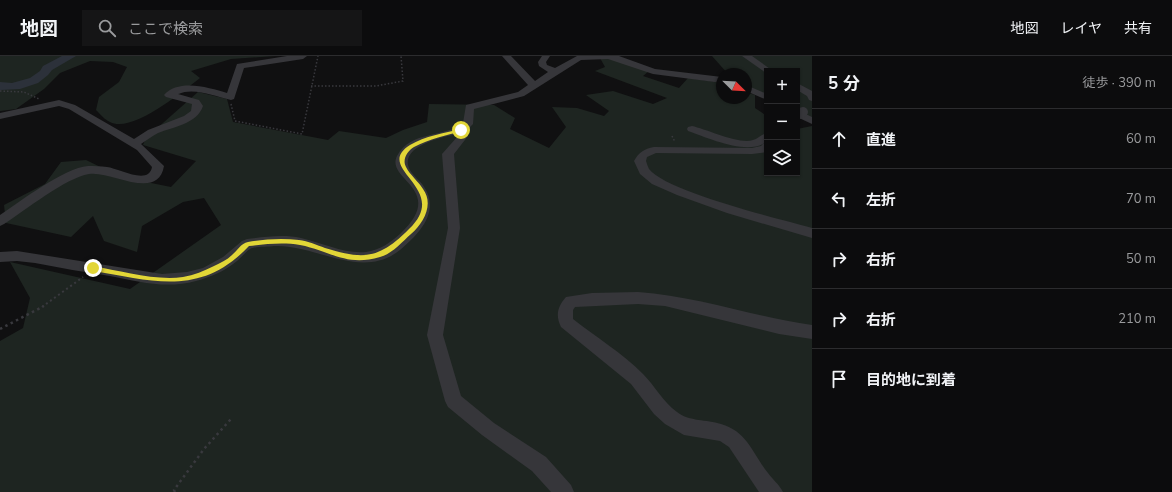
<!DOCTYPE html>
<html lang="ja">
<meta charset="utf-8">
<style>
body{margin:0;font-family:"Nunito Sans","Noto Sans JP",sans-serif;background:#151516;color:#f1f3f6}
.controls{position:absolute;right:12px;top:12px;display:grid;overflow:hidden;border-radius:0px;box-shadow:0 1px 3px #0004}
.controls button{width:36px;height:36px;display:grid;place-items:center;padding:0;border:0;border-bottom:1px solid #2c2c2e;background:#0c0c0d;color:#f1f3f6;font:20px sans-serif}
.compass{position:absolute;left:716px;top:12px;width:36px;height:36px;border-radius:50%;background:#0c0c0d;box-shadow:0 1px 3px #0004;rotate:114deg}
.stop{position:absolute;width:12px;height:12px;margin:-9px;border:3px solid #e2d637;border-radius:50%;background:#fff}
.stop.end{background:#e2d637;border-color:#fff;box-shadow:0 1px 4px #0008}
.list{margin:0;padding:0;list-style:none}
h2{display:flex;justify-content:space-between;align-items:center;height:52px;margin:0;padding:0 16px;font-size:17px}
h2 small{font-size:13px;font-weight:400;color:#9a9b9d}
.list li{display:grid;grid-template-columns:26px 1fr auto;gap:12px;align-items:center;box-sizing:border-box;height:60px;padding:0 16px;border-top:1px solid #2c2c2e}
.list b{display:block;font-size:15px;white-space:nowrap}
.list em{font-size:13px;font-style:normal;color:#9a9b9d}
.icon{flex:none;width:22px;height:22px;fill:none;stroke:currentColor;stroke-width:2;stroke-linecap:round;stroke-linejoin:round}
.map{position:relative;flex:none;width:812px;height:436px;overflow:hidden}
header{display:flex;align-items:center;gap:24px;box-sizing:border-box;height:56px;padding:0 20px;background:#0c0c0d;border-bottom:1px solid #2c2c2e}
header strong{font-size:19px}
nav{display:flex;gap:22px;margin-inline-start:auto;font-size:14px}
.search{width:280px;height:36px;background:#151516;display:flex;align-items:center;gap:10px;box-sizing:border-box;padding:0 14px;border-radius:0px;color:#9a9b9d;font-size:15px}
main{display:flex}
aside{flex:1;background:#0c0c0d}
.map>svg:first-child{display:block}
.green{fill:#1e2521}
.lines{fill:none;stroke-linecap:round;stroke-linejoin:round}
.river{fill:#2c313a;fill-rule:evenodd}
.path-far2{stroke:#39393e;stroke-width:1.5;stroke-dasharray:1.5 2;stroke-linecap:butt}
.path-far1{stroke:#39393e;stroke-width:2;stroke-dasharray:2 3;stroke-linecap:butt}
.path{stroke:#39393e;stroke-width:2.5;stroke-dasharray:2.5 3.5;stroke-linecap:butt}
.minor{fill:#36363a;fill-rule:evenodd}
.minor-bridge{stroke:#36363a;stroke-width:10}
.route{fill:#e2d637}
</style>
<header>
<strong>地図</strong>
<div class="search"><svg class="icon" aria-label="search" viewBox="0 0 24 24"><circle cx="10" cy="10" r="6"/><path d="M15 15l6 6"/></svg>ここで検索</div>
<nav><a>地図</a><a>レイヤ</a><a>共有</a></nav>
</header>
<main>
<div class="map">
<svg width="812" height="436" viewBox="0 0 812 436">
<rect width="100%" height="100%" fill="#101011"/>
<!-- green -->
<path class="green" d="M0,0H276L231,3L191,15L200,22C183,35 132,78 110,66C105,64 100,58 96,54L99,41L119,26L127,11L113,6L90,5L60,17L44,33L16,53L0,55Z
M712,0H812V64L797,57V15H767V43L746,33V18H728Z
M600,2L618,4L649,15L643,20L679,32L688,22L722,27V42H746V36L755,39V52L767,60V117H797V73L812,70V436H0V285L23,272L30,242L10,206L130,233L221,169L204,142L183,146L142,170L137,196L104,185L93,160L71,181L6,167L4,149L45,128L61,106L86,104L121,121L171,131L196,105L143,89L146,82L198,36L227,43L233,66L328,84L339,75L386,82L403,74L427,66L429,48L494,49L515,62L510,73L549,92L566,71L552,51L577,52L604,60L609,55L586,39L613,35L653,48L667,42L595,15L605,11Z"/>
<g class="lines">
<!-- river -->
<path class="river" d="M62,0H76L52,14L48,19L38,27L20,33L0,34V26L12,27L30,22L40,15L43,10Z"/>
<!-- path-far2 -->
<path class="path-far2" d="M311,30H376L403,25L401,0
M0,35L24,36L39,43
M231,48L235,65L302,78L318,0
M672,80L675,86"/>
<!-- path-far1 -->
<path class="path-far1" d="M42,251L83,221"/>
<!-- path -->
<path class="path" d="M0,273L44,250
M175,436L174,434L204,393L231,363"/>
<!-- minor -->
<path class="minor" d="M287,0H307L303,3L244,12L234,43L231,44C214,40 194,31 178,38L199,44L203,50C197,68 173,71 158,77C152,80 147,84 141,88L164,110C158,146 110,114 89,118C65,122 26,154 4,168L0,170V159C21,145 64,112 88,110C94,110 101,110 107,111C118,112 149,130 152,111L137,94L69,53L59,50L0,63V57L59,44L75,49L134,83L148,74L184,60L191,55L192,48L166,41L164,39C179,22 210,32 227,37L237,8Z
M502,0H511L535,25L548,16L539,10L538,6L542,0H550L546,6L547,9L555,12L577,0H619L655,13L722,21V27L653,18L608,3L581,4L524,40L474,53L473,68L466,75L468,80L454,98L460,172L443,279L461,340L494,367L546,401L571,429L574,436H551L532,415L482,379L448,351L445,345L427,279L448,172L442,98L458,80L457,78C443,81 404,89 408,109C409,116 418,123 422,128C442,154 420,177 400,194C361,225 316,188 274,190C268,191 256,190 250,193C246,195 241,202 237,205C225,215 211,221 196,225C166,233 140,226 110,220C85,216 60,212 35,207L17,205L0,206V196L17,195L162,218L187,216L203,212L223,201L242,185L247,183C265,181 283,178 301,182C323,187 344,198 366,196C380,194 390,187 400,178C448,133 385,124 397,100C411,74 445,82 463,67L466,49L518,36L528,29Z
M742,0H752L773,15H767L766,17Z
M797,27L812,35V45L809,44L807,40L797,34Z
M746,29L767,38V44L746,35Z
M797,54L812,61V68L797,61Z
M692,70C706,73 740,89 753,84C758,83 762,78 767,77V85L763,88L767,87V96L752,98L656,97L647,101L646,105C647,108 648,111 649,113C667,136 780,163 812,172V182L727,157L677,139L652,128L640,118L634,105C639,96 644,93 654,91L752,92L761,90L763,88C744,98 708,82 688,75L687,73L688,71Z
M638,236C697,240 754,261 812,269V283L779,278L665,250L638,248L575,251L573,254V263C596,281 622,297 643,318C655,330 663,346 677,356C690,366 706,363 721,368C748,376 752,397 768,417C773,424 779,428 783,436H759L729,391L720,385L684,379L665,368L654,358L631,328L561,271C555,259 558,250 566,241L592,237Z"/>
<!-- minor-bridge -->
<path class="minor-bridge" d="M797,59L803,56"/>
</g>
<!-- route -->
<path class="route" d="M461,73L463,75C447,79 429,83 414,91C407,95 402,104 406,111C410,119 418,125 423,133C434,148 424,167 411,178C402,186 392,198 380,201C346,211 331,195 300,189C284,186 265,188 249,190C201,241 154,225 93,215L90,212L93,210C121,215 156,225 183,221C194,219 204,215 214,210C220,207 227,204 232,199C237,195 241,187 248,186C264,183 283,182 299,184C308,185 317,189 325,192C364,204 379,203 409,173C452,132 372,113 410,89C425,80 444,77 461,73Z"/>
</svg>
<div class="controls">
<button>+</button>
<button>−</button>
<button><svg class="icon" aria-label="layers" viewBox="0 0 24 24"><path d="M12 4l9 5-9 5-9-5zM3 14l9 5 9-5"/></svg></button>
</div>
<svg class="compass" viewBox="-18 -18 36 36"><path d="M0-13l5 13h-10z" fill="#e53935"/><path d="M0 13l5-13h-10z" fill="#9a9b9d"/></svg>
<div class="stop" style="left:461px;top:74px"></div>
<div class="stop end" style="left:93px;top:212px"></div>
</div>
<aside>
<h2>5 分<small>徒歩 · 390 m</small></h2>
<ul class="list">
<li><svg class="icon" aria-label="ahead" viewBox="0 0 24 24"><path d="M12 20V5M6 11l6-6 6 6"/></svg><div><b>直進</b></div><em>60 m</em></li>
<li><svg class="icon" aria-label="left" viewBox="0 0 24 24"><path d="M17 20v-9H6M10 6l-5 5 5 5"/></svg><div><b>左折</b></div><em>70 m</em></li>
<li><svg class="icon" aria-label="right" viewBox="0 0 24 24"><path d="M7 20v-9h11M14 6l5 5-5 5"/></svg><div><b>右折</b></div><em>50 m</em></li>
<li><svg class="icon" aria-label="right" viewBox="0 0 24 24"><path d="M7 20v-9h11M14 6l5 5-5 5"/></svg><div><b>右折</b></div><em>210 m</em></li>
<li><svg class="icon" aria-label="arrive" viewBox="0 0 24 24"><path d="M6 21V4h12l-3 4 3 4H6"/></svg><div><b>目的地に到着</b></div></li>
</ul>
</aside>
</main>
